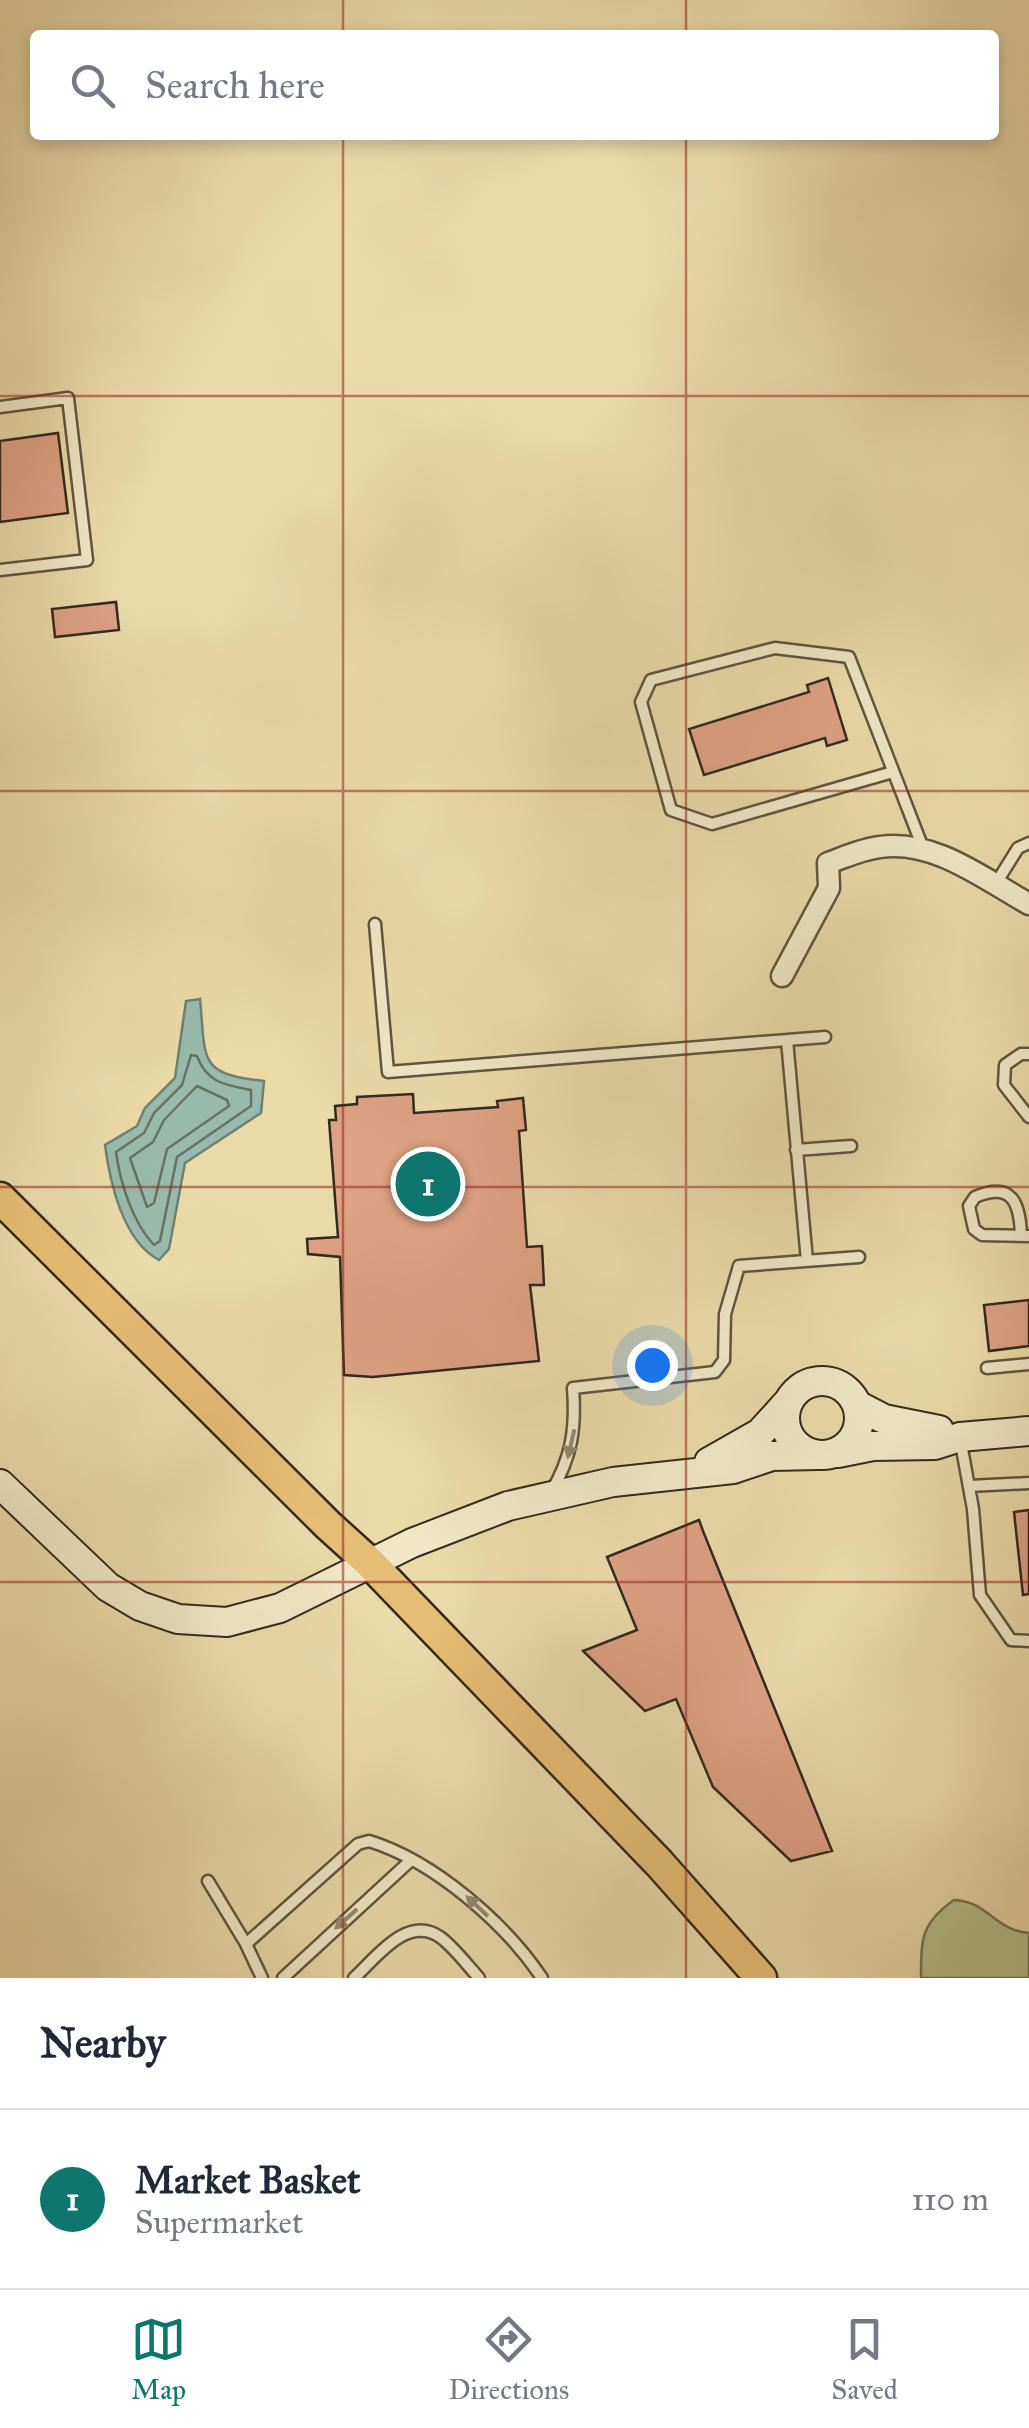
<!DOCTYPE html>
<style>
body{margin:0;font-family:"IM FELL Great Primer",serif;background:#f6f6f7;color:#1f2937}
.you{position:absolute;left:652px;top:1365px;width:35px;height:35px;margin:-25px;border:8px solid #fff;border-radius:50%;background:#1a73e8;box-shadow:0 0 0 15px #1a73e833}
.badge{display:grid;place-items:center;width:65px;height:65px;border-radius:50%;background:#0f766e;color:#fff;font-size:32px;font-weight:700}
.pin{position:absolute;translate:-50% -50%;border:5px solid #fff;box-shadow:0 2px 10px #0006}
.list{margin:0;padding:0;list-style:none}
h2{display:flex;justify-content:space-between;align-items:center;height:130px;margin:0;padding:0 40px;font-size:42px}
h2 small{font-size:32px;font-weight:400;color:#747a83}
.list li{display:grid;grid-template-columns:65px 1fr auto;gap:30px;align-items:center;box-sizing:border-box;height:180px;padding:0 40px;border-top:2px solid #e0e1e3}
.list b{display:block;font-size:38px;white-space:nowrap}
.list p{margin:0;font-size:32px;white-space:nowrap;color:#747a83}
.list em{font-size:32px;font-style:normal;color:#747a83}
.icon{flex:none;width:55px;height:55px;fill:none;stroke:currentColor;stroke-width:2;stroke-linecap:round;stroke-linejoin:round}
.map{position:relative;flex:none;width:1029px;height:1978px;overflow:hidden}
.search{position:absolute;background:#fff;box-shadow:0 5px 15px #0003;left:30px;right:30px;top:30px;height:110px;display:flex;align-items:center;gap:25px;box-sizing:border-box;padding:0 35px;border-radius:10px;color:#747a83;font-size:38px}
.sheet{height:310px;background:#fff}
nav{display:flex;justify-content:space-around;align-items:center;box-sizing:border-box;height:140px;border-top:2px solid #e0e1e3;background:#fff;font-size:28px;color:#747a83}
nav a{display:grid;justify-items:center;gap:5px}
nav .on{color:#0f766e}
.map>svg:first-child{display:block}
.green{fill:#b5c089;stroke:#747454;stroke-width:2.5}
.water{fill:#98baac;stroke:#6f8073;stroke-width:2.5}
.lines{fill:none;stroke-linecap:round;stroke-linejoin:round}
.shore{stroke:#657265;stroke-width:2.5}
.building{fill:#dda183;stroke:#32291e;stroke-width:2.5}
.lane-casing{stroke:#605540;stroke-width:15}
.street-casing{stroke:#605540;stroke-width:25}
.secondary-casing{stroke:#32291e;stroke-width:32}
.primary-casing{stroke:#32291e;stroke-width:35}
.lane{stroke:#f1e7c6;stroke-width:10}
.street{stroke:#f1e7c6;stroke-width:20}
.secondary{stroke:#f1e7c6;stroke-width:28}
.primary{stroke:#e5bd74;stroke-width:30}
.oneway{fill:#928872}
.grid{fill:none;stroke:#8f2418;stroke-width:2.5;stroke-opacity:0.55}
</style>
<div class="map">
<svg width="1029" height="1978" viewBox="0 0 1029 1978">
<rect width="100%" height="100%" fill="#eadaa8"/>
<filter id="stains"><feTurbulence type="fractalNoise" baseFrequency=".002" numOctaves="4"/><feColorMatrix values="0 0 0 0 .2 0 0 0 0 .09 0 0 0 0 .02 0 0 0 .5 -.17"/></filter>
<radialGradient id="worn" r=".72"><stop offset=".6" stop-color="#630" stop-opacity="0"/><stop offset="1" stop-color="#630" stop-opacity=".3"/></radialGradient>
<!-- green -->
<path class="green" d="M954,1900C990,1902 993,1930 1029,1933V1978H921C921,1939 921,1923 954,1900Z"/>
<!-- water -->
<path class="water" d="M200,999C206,1060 197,1074 264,1081L261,1113L185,1163L169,1249L159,1260C123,1241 110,1183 105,1145L137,1126L145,1108L175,1078L186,1001Z"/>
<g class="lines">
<!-- shore -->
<path class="shore" d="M191,1055L197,1056C207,1083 225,1085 251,1090V1106L177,1157L160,1241L154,1245C133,1223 120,1183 116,1152L144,1133L154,1113L182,1085Z
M197,1086L227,1100L229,1106L167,1149L154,1203L147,1207L130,1158L153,1142L164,1120Z"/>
</g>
<!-- building -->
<path class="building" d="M58,433L68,513L0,522V441Z
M116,602L119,630L55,637L52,609Z
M828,678L847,740L827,746L825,738L704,775L689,729L809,692L807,685Z
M413,1094L414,1113L498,1107L497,1101L523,1098L526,1130L519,1131L527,1247L542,1246L544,1285H530L539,1361L373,1377L344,1375L340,1257L308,1254L307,1239L338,1237L329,1120H336L335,1106L357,1104V1097Z
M1029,1300V1346L989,1351L984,1305Z
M1029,1510V1594L1023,1595L1014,1512Z
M699,1520L703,1531L832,1851L791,1861L713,1787L676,1699L645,1711L583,1651L637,1630L607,1557Z"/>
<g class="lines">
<defs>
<path id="lane" d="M0,407L68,398L87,560L0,570
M893,772L712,824L671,810L641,702L651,680L775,648L849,657L923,848
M995,885L1018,848L1029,843
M375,924L388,1072L825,1037
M787,1040L807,1261
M1029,1054H1021L1005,1065L1004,1085L1029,1117
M796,1150L851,1146
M1021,1236C1020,1204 1013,1181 975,1197L969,1206L974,1229L982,1235L1029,1236
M987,1368L1029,1364
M960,1438L973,1509L980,1595L1011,1640L1029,1641
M969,1486L1029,1483
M551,1492C572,1457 576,1428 573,1388L715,1372L724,1360L725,1314L739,1266L859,1257
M208,1881L246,1944L262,1978
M246,1944L358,1844L369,1841C434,1861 505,1923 542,1978
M283,1978L410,1861
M354,1978C376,1958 407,1914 440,1937C454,1947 467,1965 479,1978"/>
<path id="street" d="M782,976L829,888L828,863C845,857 862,849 880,847C934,839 984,879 1029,904"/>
<path id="secondary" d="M785 1418a37 37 0 1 1 74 0a37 37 0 1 1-74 0Z
M857,1405L884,1419L939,1430
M838,1453L873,1446L935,1445L960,1437L1029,1431
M709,1462L760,1433L789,1401
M0,1484L108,1587L140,1606L178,1619L227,1622L280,1608L412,1543L508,1506L613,1482L733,1469L772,1456L818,1455"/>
<path id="primary" d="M0,1198L328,1525L370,1563L659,1863L761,1978"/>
</defs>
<!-- lane casing -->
<use href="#lane" class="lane-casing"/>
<!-- street casing -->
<use href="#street" class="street-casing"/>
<!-- secondary casing -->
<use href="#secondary" class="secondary-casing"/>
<!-- primary casing -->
<use href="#primary" class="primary-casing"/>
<!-- lane -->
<use href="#lane" class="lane"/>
<!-- street -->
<use href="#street" class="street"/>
<!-- secondary -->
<use href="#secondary" class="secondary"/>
<!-- primary -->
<use href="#primary" class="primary"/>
</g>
<!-- one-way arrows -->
<defs><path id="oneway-solid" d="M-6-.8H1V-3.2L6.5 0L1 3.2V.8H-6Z" transform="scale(2.5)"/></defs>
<g class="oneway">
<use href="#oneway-solid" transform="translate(571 1444) rotate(103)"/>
<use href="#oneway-solid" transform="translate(477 1906) rotate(-137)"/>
<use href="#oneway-solid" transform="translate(346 1919) rotate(138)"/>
</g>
<!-- grid -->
<path class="grid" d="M343,0V35M686,0V35M343,135V1978M686,135V1978M0,396H1029M0,791H1029M0,1187H1029M0,1582H1029"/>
<rect width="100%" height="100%" filter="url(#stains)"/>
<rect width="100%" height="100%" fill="url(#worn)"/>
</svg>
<div class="you"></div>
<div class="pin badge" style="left:428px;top:1184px">1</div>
<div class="search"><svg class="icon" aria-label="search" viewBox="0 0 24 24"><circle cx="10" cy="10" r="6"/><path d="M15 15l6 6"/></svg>Search here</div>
</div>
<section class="sheet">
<h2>Nearby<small></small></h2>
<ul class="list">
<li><span class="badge">1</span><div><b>Market Basket</b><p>Supermarket</p></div><em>110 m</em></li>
</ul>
</section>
<nav>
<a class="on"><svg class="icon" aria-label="map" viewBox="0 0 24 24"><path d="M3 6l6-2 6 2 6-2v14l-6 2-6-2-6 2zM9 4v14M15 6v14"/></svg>Map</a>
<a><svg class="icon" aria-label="directions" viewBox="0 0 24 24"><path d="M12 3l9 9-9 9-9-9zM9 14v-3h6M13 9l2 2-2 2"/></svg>Directions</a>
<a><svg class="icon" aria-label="saved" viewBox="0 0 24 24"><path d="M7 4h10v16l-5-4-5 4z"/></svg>Saved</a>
</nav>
